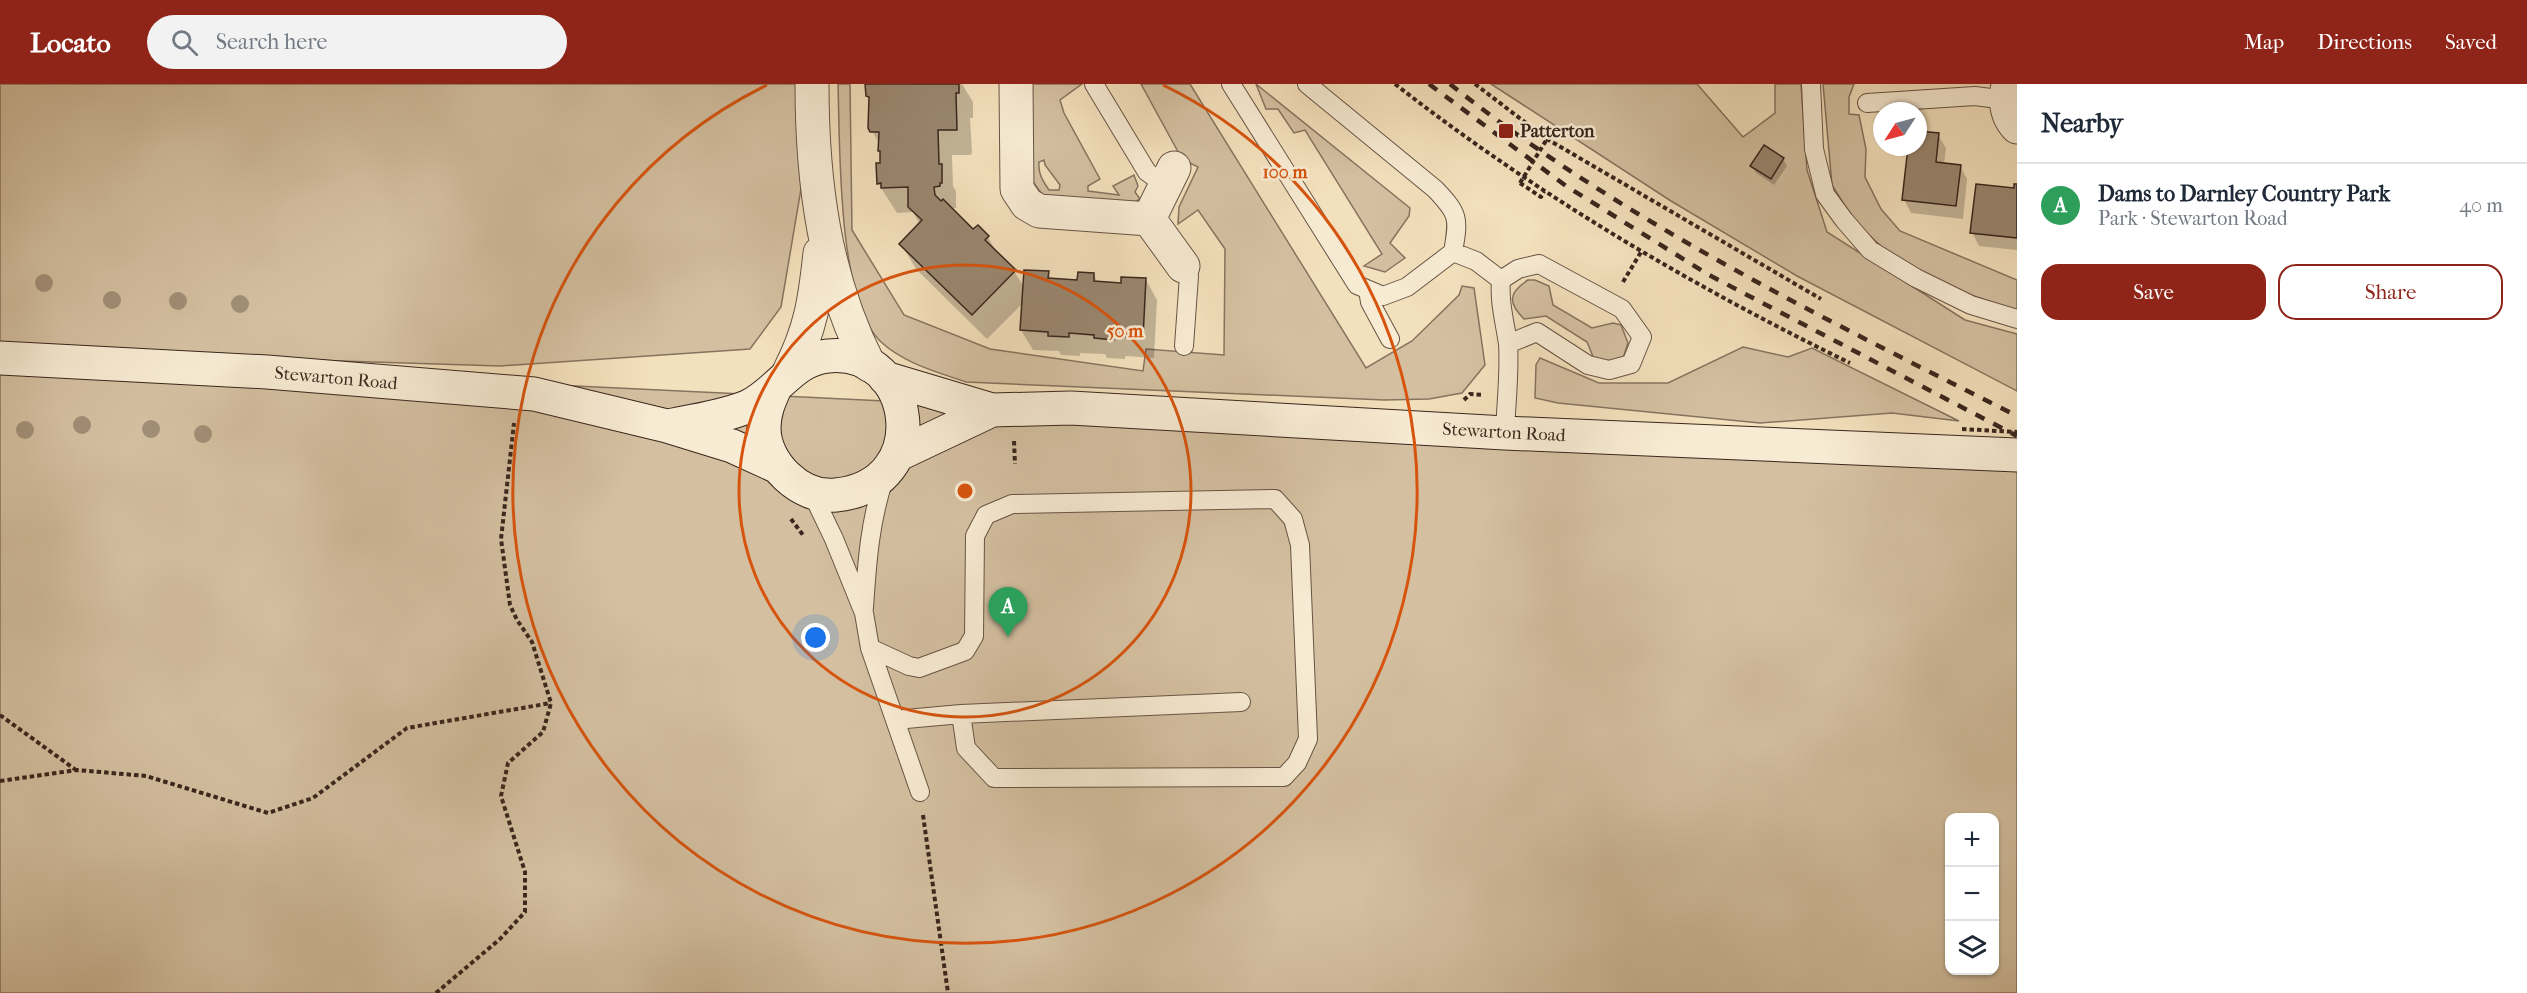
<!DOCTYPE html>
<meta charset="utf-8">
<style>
body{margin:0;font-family:"IM FELL French Canon",serif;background:#f2f2f3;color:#1f2937}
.controls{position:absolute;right:18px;bottom:18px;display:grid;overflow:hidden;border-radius:12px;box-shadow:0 2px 4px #0004}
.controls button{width:54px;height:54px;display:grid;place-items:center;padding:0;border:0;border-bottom:2px solid #e0e1e3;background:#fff;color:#1f2937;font:30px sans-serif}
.compass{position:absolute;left:1873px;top:18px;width:54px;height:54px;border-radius:50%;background:#fff;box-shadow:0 2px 4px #0004;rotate:234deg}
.you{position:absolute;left:816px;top:554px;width:21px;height:21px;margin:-15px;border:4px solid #fff;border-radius:50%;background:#1a73e8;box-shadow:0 0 0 9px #1a73e833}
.badge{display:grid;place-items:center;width:39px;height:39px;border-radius:50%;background:#8f2418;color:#fff;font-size:20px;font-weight:700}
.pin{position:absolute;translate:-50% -50px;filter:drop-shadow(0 2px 3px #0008)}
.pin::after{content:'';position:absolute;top:32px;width:21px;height:18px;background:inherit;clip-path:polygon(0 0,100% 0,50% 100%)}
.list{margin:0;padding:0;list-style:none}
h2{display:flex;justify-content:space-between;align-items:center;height:78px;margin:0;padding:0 24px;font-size:26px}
h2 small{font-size:20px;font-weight:400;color:#747a83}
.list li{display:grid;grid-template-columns:39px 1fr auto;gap:18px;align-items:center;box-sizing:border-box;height:84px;padding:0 24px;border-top:2px solid #e0e1e3}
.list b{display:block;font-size:22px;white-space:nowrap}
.list p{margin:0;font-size:20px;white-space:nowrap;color:#747a83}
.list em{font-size:20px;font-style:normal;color:#747a83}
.actions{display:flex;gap:12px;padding:18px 24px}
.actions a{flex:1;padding:14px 0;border:2px solid #8f2418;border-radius:18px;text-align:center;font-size:21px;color:#8f2418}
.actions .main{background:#8f2418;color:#fff}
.icon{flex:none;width:33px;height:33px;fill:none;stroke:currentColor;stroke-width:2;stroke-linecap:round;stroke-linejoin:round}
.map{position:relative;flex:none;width:2017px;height:909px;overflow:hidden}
header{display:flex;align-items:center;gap:36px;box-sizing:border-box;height:84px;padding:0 30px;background:#8f2418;color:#fff}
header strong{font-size:28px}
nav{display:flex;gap:33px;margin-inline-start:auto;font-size:21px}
.search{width:420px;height:54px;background:#f2f2f3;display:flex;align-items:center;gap:15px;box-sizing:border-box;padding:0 21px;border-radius:33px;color:#747a83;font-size:22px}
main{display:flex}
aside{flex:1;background:#fff}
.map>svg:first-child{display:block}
.green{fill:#d4c0a1;stroke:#87735f;stroke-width:1.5;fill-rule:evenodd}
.shadow{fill:#0003}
.building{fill:#9a8770;stroke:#3a261d;stroke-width:1.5}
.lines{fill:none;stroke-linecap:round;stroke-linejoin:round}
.service-casing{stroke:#685445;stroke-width:20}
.minor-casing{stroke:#685445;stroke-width:35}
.tertiary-casing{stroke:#685445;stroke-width:35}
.secondary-casing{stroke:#3a261d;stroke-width:35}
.path{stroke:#3a261d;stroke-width:4;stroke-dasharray:4.5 3;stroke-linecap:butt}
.service{stroke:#f7ebd3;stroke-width:18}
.minor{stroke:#f7ebd3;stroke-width:33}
.tertiary{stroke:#f7ebd3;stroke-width:33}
.secondary{stroke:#f7ebd3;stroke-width:33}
.rail{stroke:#3a261d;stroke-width:4.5;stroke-dasharray:10 10;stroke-linecap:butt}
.path-bridge{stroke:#3a261d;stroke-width:4;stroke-dasharray:4.5 3;stroke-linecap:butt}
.tree{fill:#a28f77}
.ring{fill:none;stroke:#d7540e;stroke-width:3}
.poi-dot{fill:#8f2418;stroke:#f7ebd3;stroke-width:2}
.labels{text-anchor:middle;stroke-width:5;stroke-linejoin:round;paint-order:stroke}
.poi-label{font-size:18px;font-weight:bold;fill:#3a261d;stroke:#f7ebd3;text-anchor:start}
.street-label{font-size:18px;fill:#3a261d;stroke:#f7ebd3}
.centre{fill:#d7540e;stroke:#f7ebd3;stroke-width:3}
.ring-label{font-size:18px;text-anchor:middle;font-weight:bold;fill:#d7540e;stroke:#f7ebd3;stroke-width:5;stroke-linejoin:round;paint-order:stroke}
</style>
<header>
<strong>Locato</strong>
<div class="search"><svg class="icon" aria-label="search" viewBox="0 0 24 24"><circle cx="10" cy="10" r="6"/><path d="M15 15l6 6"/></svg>Search here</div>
<nav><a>Map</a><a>Directions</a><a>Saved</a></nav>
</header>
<main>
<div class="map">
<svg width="2017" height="909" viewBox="0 0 2017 909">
<rect width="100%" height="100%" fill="#f3e0bc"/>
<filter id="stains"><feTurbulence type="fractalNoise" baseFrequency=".00333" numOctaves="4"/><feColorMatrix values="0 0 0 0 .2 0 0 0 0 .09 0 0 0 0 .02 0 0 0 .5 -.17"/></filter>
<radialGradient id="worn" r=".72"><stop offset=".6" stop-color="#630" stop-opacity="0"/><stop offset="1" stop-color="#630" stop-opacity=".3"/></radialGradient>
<!-- green -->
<path class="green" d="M0,0H803L802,99L781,223L750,265L500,282L245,274L0,259Z
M838,0H850L852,146L904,231L990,265L1143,287L1146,265L1224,271L1225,165L1198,126L1178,140L1179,123L1198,83L1182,75L1141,0H1190L1366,284L1412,257L1459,211L1462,202L1474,204L1485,281L1462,309L1429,315L1384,316L966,298C937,288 903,279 880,257C837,215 840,60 838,0Z
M1032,0H1082L1060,16L1064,29L1100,95L1088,102V107L1119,111L1113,102L1134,91L1138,102L1135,108L1140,115L1131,120L1046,114L1038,105L1030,93ZM1044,76L1045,81L1060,101L1059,106H1049C1042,96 1038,89 1039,78Z
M1256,0L1410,124L1409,132L1390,159L1405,174L1385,188L1364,182L1382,170L1305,46L1294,49L1278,25H1266Z
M1491,0H1697L1743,53L1775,29V0H1801L1807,86L1827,148L1965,236L2017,250V307L1797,192L1671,117Z
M1823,0H1854L1849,13V30L1859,31L1866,65L1865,93L1881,125L1900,147L2017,196V227L1937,199L1895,175L1855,138L1832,101Z
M1528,196H1535L1549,202L1553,221L1592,244L1613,239L1621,241L1628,259L1623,274L1605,279L1594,275L1587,258L1546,232L1524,235C1508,219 1508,209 1528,196Z
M1743,263L1788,273L1812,264L1959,337L1892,329L1760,339L1558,319L1535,314L1536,281L1540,274L1599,299H1668Z
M0,274L2017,372V909H0ZM1950,734H1994V886H1950Z"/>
<!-- shadow -->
<path class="shadow" d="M867,0H962L973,18V34H970L972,68L971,71H952L953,102L956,107V124H954V128L973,147L988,153L998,171L1014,187L1024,203L1048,189L1052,196L1078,198L1094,191L1098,199L1122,200L1146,196L1157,216L1154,274L1125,272V275L1107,274L1105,270L1080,269V272L1061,271L1059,267L1033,266L1021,246L1023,219L987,255L916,185L901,160L920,141L913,128L897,129L878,99L881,70L880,61L870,43V17L867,12Z
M1918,49L1938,51L1946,64L1944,80L1960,82L1967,95L1963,135L1911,129L1904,115L1910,63H1918Z
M1765,63L1783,75L1787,82L1774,101L1756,89L1752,82Z
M2017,101V166L1979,162L1972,148L2015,106Z"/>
<!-- building -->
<path class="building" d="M865,0H959V9H956L957,46H938L939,80H942V99H940V102L934,103L935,111L941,117L943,115L973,145L978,141L989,152L985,156L1016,186L972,231L899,160L922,136L908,123V103L881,104V99L877,100L876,79H880V67H878L879,50V48H870L868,44L869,13L866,12Z
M1918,47L1939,49L1936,78L1961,81L1956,122L1902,116L1908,63H1918Z
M1764,61L1784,74L1771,95L1750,82Z
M1976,100L2014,104V100H2017V154L1970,149Z
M1024,186L1049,187L1048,194L1077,196L1078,188L1094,189V197L1121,199V193L1146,194L1143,254L1114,252V256L1094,254V251L1069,249V253L1048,252V248L1020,246Z"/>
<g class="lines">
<defs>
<path id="service" d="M1094,0L1147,88L1165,101
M1231,0L1357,201L1383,212L1407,203L1453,168C1459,134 1459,130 1435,105L1307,0
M1811,0L1814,65L1825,110L1844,136L1870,166L1916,194L1971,221L2017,235
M1867,19L1975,12L2006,16
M1453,168L1476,177L1501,196
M1183,182L1189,192L1184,262
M1368,206L1370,218L1390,255
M1505,349C1506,320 1510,289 1508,260C1505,238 1499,219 1501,196L1518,185L1539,180L1622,225L1642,253L1631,280L1609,286L1588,281L1537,248L1508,260
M811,407L834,455L864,529L870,564L920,708
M864,524C867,478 870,435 885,392
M870,564L909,582L919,584L965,567L974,552L975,452L986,431L1012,420L1275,415L1293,435L1300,461L1308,655L1297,679L1284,693L994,694L966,664L961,630
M895,636L961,630L1241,618"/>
<path id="minor" d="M1016,0L1017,105L1027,120L1039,127L1149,135L1183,182
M2015,0L2007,6C2005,20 2007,32 2017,43
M1149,135L1174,84"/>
<path id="tertiary" d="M812,0C812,97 824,193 869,281
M789,288C811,245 815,216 820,169"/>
<path id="secondary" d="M0,274L267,288L534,310L667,342L732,362L778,383
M885,294L992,326L1071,324L1505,349L2017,371
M669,342C695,336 724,333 749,322C778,308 793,275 828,272C916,263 936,401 836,411C800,415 764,379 764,344C764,329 769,317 775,304
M897,371L992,326"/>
</defs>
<!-- service casing -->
<use href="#service" class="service-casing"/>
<!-- minor casing -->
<use href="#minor" class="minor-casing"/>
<!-- tertiary casing -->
<use href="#tertiary" class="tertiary-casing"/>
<!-- secondary casing -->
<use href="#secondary" class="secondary-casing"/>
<!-- path -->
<path class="path" d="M1395,0C1536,110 1690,201 1850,279
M1475,0L1547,55L1821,215
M1520,99L1541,113L1544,107
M1623,198L1641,168
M1464,316L1470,310L1484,311
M1014,357L1015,380
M791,435L803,451
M0,631L76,686
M0,697L77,686L146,692L268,729L313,714L407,644L551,619
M923,731L948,909
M436,909L500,855L525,828V788L501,712L508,679L543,648L551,619L532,558L517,536L510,521L501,455L514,339"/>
<!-- service -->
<use href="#service" class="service"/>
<!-- minor -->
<use href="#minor" class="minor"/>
<!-- tertiary -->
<use href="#tertiary" class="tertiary"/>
<!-- secondary -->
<use href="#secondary" class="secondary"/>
<!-- rail -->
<path class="rail" d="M1429,0L1566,102L1709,191L2017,352
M1450,0C1622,137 1822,233 2017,332"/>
<!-- path-bridge -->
<path class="path-bridge" d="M1520,99L1547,55
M1962,345L2017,348"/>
</g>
<!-- trees -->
<g class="tree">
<circle cx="44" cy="199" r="9"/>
<circle cx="112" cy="216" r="9"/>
<circle cx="178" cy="217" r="9"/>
<circle cx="240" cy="220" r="9"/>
<circle cx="82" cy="341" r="9"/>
<circle cx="151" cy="345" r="9"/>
<circle cx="25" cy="346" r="9"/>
<circle cx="203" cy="350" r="9"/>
</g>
<!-- distance rings -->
<g class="ring">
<circle cx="965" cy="407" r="226"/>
<path d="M1163 1A452 452 0 1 1 767 1"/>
</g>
<!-- markers -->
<rect class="poi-dot" x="1498" y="39" width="16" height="16" rx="3"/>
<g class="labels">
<!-- poi labels -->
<g class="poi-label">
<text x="1520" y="53">Patterton</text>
</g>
<!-- street labels -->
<g class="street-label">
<text transform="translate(336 294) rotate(5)" y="6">Stewarton Road</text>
<text transform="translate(1504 348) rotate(3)" y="6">Stewarton Road</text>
</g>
</g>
<circle cx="965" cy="407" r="9" class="centre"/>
<g class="ring-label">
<text x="1285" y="94">100 m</text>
<text x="1125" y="253">50 m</text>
</g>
<rect width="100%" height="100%" filter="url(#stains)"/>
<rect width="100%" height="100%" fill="url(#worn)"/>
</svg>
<div class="controls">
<button>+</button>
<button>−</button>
<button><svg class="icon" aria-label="layers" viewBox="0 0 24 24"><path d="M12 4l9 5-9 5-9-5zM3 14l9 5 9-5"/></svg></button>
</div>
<svg class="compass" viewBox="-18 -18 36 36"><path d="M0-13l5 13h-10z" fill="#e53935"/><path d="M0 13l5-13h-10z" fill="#747a83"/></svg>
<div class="you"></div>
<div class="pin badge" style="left:1008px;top:553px;background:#2e9e5b">A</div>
</div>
<aside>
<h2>Nearby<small></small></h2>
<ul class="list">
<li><span class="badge" style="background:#2e9e5b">A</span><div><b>Dams to Darnley Country Park</b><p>Park · Stewarton Road</p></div><em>40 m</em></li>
</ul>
<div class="actions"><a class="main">Save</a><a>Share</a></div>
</aside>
</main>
